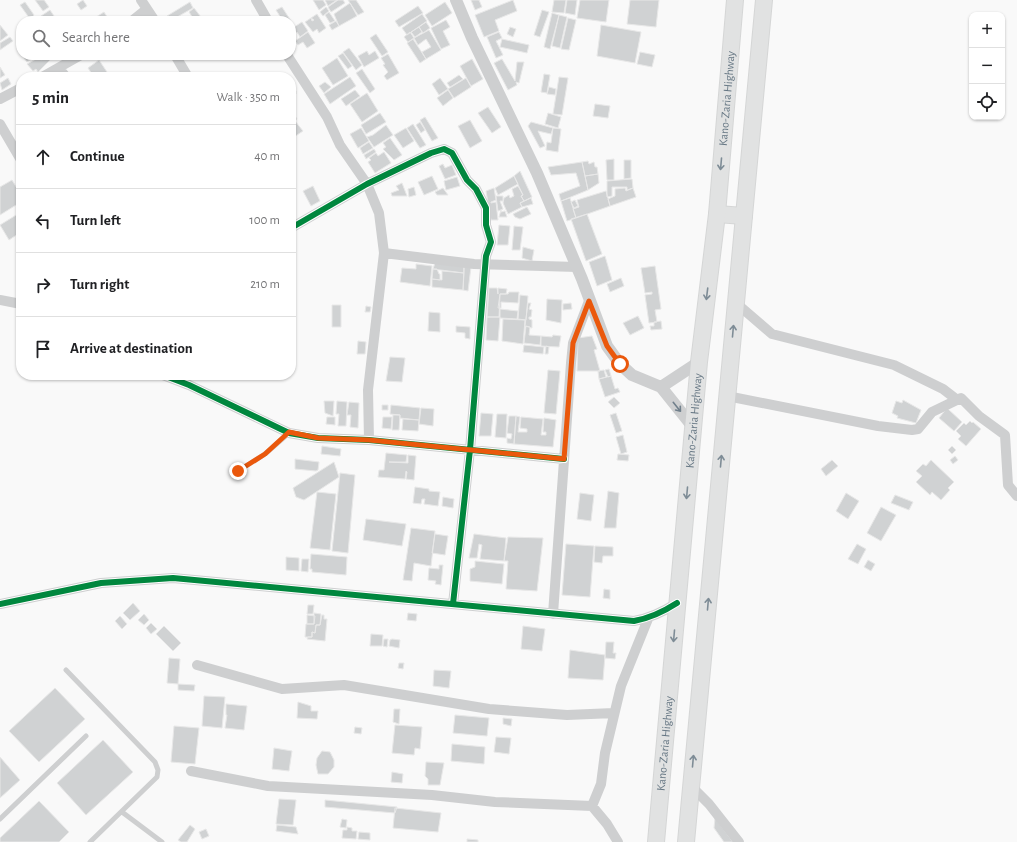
<!DOCTYPE html>
<meta charset="utf-8">
<style>
body{margin:0;font-family:"Alegreya Sans",sans-serif;background:#f2f2f2;color:#202124}
.controls{position:absolute;right:12px;top:12px;display:grid;overflow:hidden;border-radius:8px;box-shadow:0 1px 3px #0004}
.controls button{width:36px;height:36px;display:grid;place-items:center;padding:0;border:0;border-bottom:1px solid #e0e0e0;background:#fff;color:#202124;font:20px sans-serif}
.stop{position:absolute;width:12px;height:12px;margin:-9px;border:3px solid #ea580c;border-radius:50%;background:#fff}
.stop.end{background:#ea580c;border-color:#fff;box-shadow:0 1px 4px #0008}
.list{margin:0;padding:0;list-style:none}
h2{display:flex;justify-content:space-between;align-items:center;height:52px;margin:0;padding:0 16px;font-size:17px}
h2 small{font-size:13px;font-weight:400;color:#757577}
.list li{display:grid;grid-template-columns:26px 1fr auto;gap:12px;align-items:center;box-sizing:border-box;height:64px;padding:0 16px;border-top:1px solid #e0e0e0}
.list b{display:block;font-size:15px;white-space:nowrap}
.list em{font-size:13px;font-style:normal;color:#757577}
.icon{flex:none;width:22px;height:22px;fill:none;stroke:currentColor;stroke-width:2;stroke-linecap:round;stroke-linejoin:round}
.map{position:relative;flex:none;width:1017px;height:842px;overflow:hidden}
.search{position:absolute;background:#fff;box-shadow:0 1px 3px #0004;left:16px;top:16px;width:280px;height:44px;display:flex;align-items:center;gap:10px;box-sizing:border-box;padding:0 14px;border-radius:16px;color:#757577;font-size:15px}
.panel{position:absolute;background:#fff;box-shadow:0 1px 3px #0004;left:16px;top:72px;width:280px;height:308px;border-radius:16px}
.map>svg:first-child{display:block}
.building{fill:#d0d2d3;stroke:#e8e8e8}
.lines{fill:none;stroke-linecap:round;stroke-linejoin:round}
.trunk-casing{stroke:#d5d6d6;stroke-width:18}
.service{stroke:#cecfd0;stroke-width:5}
.minor{stroke:#cecfd0;stroke-width:10}
.tertiary{stroke:#cecfd0;stroke-width:12}
.trunk{stroke:#e1e2e2;stroke-width:16}
.cycleway-casing{stroke:#fff;stroke-width:8}
.cycleway{stroke:#00873e;stroke-width:6}
.oneway{stroke:#7e8c96}
.oneway2{stroke:#707f8b}
.route{stroke:#ea580c;stroke-width:5}
.labels{text-anchor:middle;stroke-width:4;stroke-linejoin:round;paint-order:stroke}
.street-label{font-size:12px;fill:#657683;stroke:#fff}
</style>
<div class="map">
<svg width="1017" height="842" viewBox="0 0 1017 842">
<rect width="100%" height="100%" fill="#f9f9f9"/>
<!-- building -->
<path class="building" d="M35,0H44L49,7L43,11Z
M83,0L87,6L81,10L77,4Z
M313,0H323L326,5L319,10Z
M325,0H337L328,6Z
M338,0H343L345,3L331,12L328,7Z
M348,0H356L364,12L358,15Z
M471,0H479L482,7L475,10Z
M513,0L517,11L495,20L499,31L484,37L475,15Z
M554,0H566L564,13L552,12Z
M567,0H577L575,15L565,13Z
M580,0H609L606,22L577,18Z
M630,0H659L656,27L627,24Z
M25,2L34,15L30,19L20,5Z
M190,2L193,8L170,21L167,16Z
M445,2L452,13L432,26L425,15Z
M350,3L357,16L339,26L334,14Z
M418,6L423,13L399,27L395,21Z
M282,7L291,21H283L276,10Z
M326,7L329,11L323,16L320,12Z
M194,8L204,21H195L189,12Z
M50,10L54,16L45,21L41,16Z
M542,10L549,12L540,37L534,35Z
M104,12L109,20L90,21Z
M329,12L335,21L330,23L325,15Z
M552,13L559,15L550,49L544,47Z
M317,14L326,28L319,33L317,29L313,32L305,22L311,18L312,21L314,20L311,18Z
M422,14L427,21L407,35L402,28Z
M559,15L567,17L560,48L552,46Z
M568,18L576,20L569,50L561,49Z
M446,20L450,27L443,31L450,45L441,49L431,28Z
M336,21L339,26L332,30L329,25Z
M302,22L308,31L300,37L297,32L293,35L291,29Z
M426,22L430,28L423,33L419,27Z
M0,25L8,35L0,41Z
M601,25L641,32L635,63L597,56Z
M419,27L422,32L415,37L411,32Z
M510,27L516,29L513,37L507,34Z
M429,30L441,50L426,59L422,52L431,47L426,39L418,45L414,38Z
M308,32L315,43L307,48L303,42L298,45L295,41Z
M410,32L414,38L408,42L404,37Z
M499,32L502,38L496,41L503,55L496,58L487,37Z
M376,34L388,52L382,56L370,38Z
M10,37L13,41L0,50V43Z
M413,39L426,59L420,63L407,43Z
M502,39L529,45L527,53L500,47Z
M349,48L362,65L356,70L343,52Z
M367,51L369,55L375,51L379,58L364,67L358,56Z
M640,52L655,55L652,67L637,64Z
M343,53L352,66L348,69L338,56Z
M388,54L399,73L387,80L384,76L388,72L383,65L385,64L381,58Z
M28,55L33,58L27,62L24,58Z
M33,55H38L41,60L48,55L51,59L38,72L36,69L33,71L27,64L36,59Z
M337,58L348,76L333,85L322,68Z
M472,59L483,79L471,86L460,66Z
M502,59L515,81L517,62H524L519,83L516,82L517,85L508,90L494,63Z
M99,60L107,72L99,77H94L88,68Z
M0,67L5,75L0,78Z
M362,69L375,89L370,93L356,73Z
M544,74L550,75L547,93L541,92Z
M459,75L463,79L450,87L447,83Z
M350,77L356,86L330,104L324,94Z
M559,77L568,78L562,115L553,114Z
M8,78L11,84L2,90L0,83Z
M440,78L448,89L439,95L432,84Z
M466,78L471,87L454,98L448,89Z
M325,82L331,87L324,93L319,86Z
M291,86L296,91V94L291,97Z
M549,87L556,89L555,95L547,94Z
M355,90L360,96L346,106L341,99Z
M448,90L453,98L443,106L437,98Z
M367,93L378,111L362,122L350,104Z
M595,104L610,106L608,118L593,116Z
M488,107L501,127L492,133L478,113Z
M293,113L297,119L295,121L303,131L291,139V115Z
M380,113L386,122L366,134L361,125Z
M548,113L561,117L558,128L545,124Z
M425,117L438,138L432,141L420,120Z
M470,120L482,141L470,148L458,126Z
M420,122L425,130L421,133L416,125Z
M531,122L553,128L551,134L538,131L545,146L540,148L528,126Z
M413,124L426,145L420,148L407,128Z
M386,125L393,135L374,147L367,137L373,135Z
M361,128L369,141L358,148L350,134Z
M406,128L414,141L403,148L394,135Z
M553,128L561,129L558,152L546,150L547,142L551,143Z
M390,138L402,155L394,160L383,149L386,147L383,143Z
M369,142L373,148L363,154L360,148Z
M374,149L376,152L366,159L364,155Z
M384,152L391,163L375,173L368,162L371,160L369,158L376,153L378,156Z
M614,159V180H607L606,160Z
M624,160H631V178L624,179Z
M588,161L589,164L594,162L595,167H597L598,174L585,176L582,162Z
M582,162L588,190L561,201L559,194L580,186L576,173L551,175L548,167Z
M443,164L445,168L452,165L456,175L445,179L439,166Z
M520,171L532,197L524,201L521,196L523,195L514,176Z
M598,174L599,183L588,190L585,176Z
M432,176L438,189L424,195L418,182Z
M514,176L518,184L498,195L495,188Z
M457,177L460,186L446,190L444,181Z
M632,179L633,188L627,190V187H612V196L607,197V181Z
M12,180L21,195V202L0,215V187Z
M402,183L407,196H392L391,193L399,190L396,186Z
M313,186L320,201L311,206L303,191Z
M518,186L523,195L521,196L524,201L520,203L522,207L508,214L503,203L504,198L509,195L510,198L514,196L512,189Z
M414,187L416,195L409,197L408,189Z
M443,188L448,195H437L435,192Z
M494,188L496,200L491,202V203L496,202L498,220H491L486,191Z
M625,188L626,191L633,188L636,197L610,206L608,199L615,196V189Z
M606,191L610,206L576,218L573,209L579,207L577,200Z
M496,196H503V201H500L503,209L498,211Z
M531,198L533,204L522,207L520,203Z
M570,198L576,218L567,221L561,201Z
M575,200L578,206L574,208L571,202Z
M527,207L531,214L520,219L515,217L513,214Z
M501,210V212L505,211L507,217H499Z
M21,212V232L9,240L0,225Z
M587,214L602,254L586,261L571,219Z
M499,225L510,226L508,245H497Z
M514,226L523,227L520,250H512Z
M523,247L534,250L532,261L522,258Z
M605,256L612,280L597,286L589,262Z
M435,263L464,266V273L433,269Z
M416,264L432,266L430,286L400,282L402,268L416,269Z
M464,266L471,267L468,291L463,290Z
M655,266L661,309L655,310L657,322L649,323L645,295L652,294V292L645,293L641,268Z
M433,269H437L439,274H440V280L432,279Z
M442,271L464,273L463,290L432,287V279L442,280Z
M621,278L624,286L610,292L607,284Z
M489,288H497L498,294V288L507,289L506,294H500L499,317H487Z
M509,292H519L518,303L501,302V308H498L500,294H508Z
M520,295L528,296L526,320L518,319Z
M547,299L562,300L561,323L546,320Z
M528,303H531L529,309L532,310L531,317H529V319L532,320V328L525,326Z
M571,303L572,309L563,310V304Z
M332,305H341V327H332Z
M366,306L371,307L370,312H365Z
M500,309L518,311L517,319L500,318Z
M429,312L440,313V332L428,331Z
M638,316L644,328L630,335L623,323Z
M487,317H500L498,341L486,340Z
M503,319L525,320L523,344L502,341Z
M661,321L662,329L651,330L650,326H654V322Z
M456,326L470,327V339L465,338V333L456,332Z
M526,326L530,327L529,335L541,336L540,345L524,343Z
M553,335L561,336L559,347L541,346V336L552,337Z
M592,336L597,349L594,350L600,371H577L578,338Z
M358,341L366,342L365,354H357Z
M524,345L544,347L543,354L523,352Z
M546,346L549,347L548,354H545Z
M390,357L405,358L402,382L386,381Z
M609,369L611,376L608,377L605,370Z
M548,370L560,371L556,414L544,413Z
M604,370L606,377L599,379L598,371Z
M611,376L615,389L618,388L620,392L605,397L599,379Z
M614,397L620,403L614,408L608,402Z
M903,400L921,410L916,423L897,418L898,416L892,413L896,401L902,403Z
M324,401H334L333,416L325,413Z
M337,401L347,402L346,426H338L339,414H336Z
M349,402L359,403L358,428L350,427L351,415H347Z
M382,405H388V410H382Z
M391,405L420,408L419,420L400,418V415L390,414Z
M421,408L434,409L433,426L419,424Z
M947,408L962,422L954,431L939,418Z
M481,413L493,414L491,436H479Z
M616,413L622,431L616,433L610,415Z
M497,414H507L506,438L495,437Z
M393,415H400L399,430H392Z
M509,416H516L514,444L507,443V438L511,439L512,434L507,433Z
M516,416L520,417L518,432H527V429L520,428L521,417L543,419L541,435H546V432H543L544,418L556,420L553,447L514,444Z
M327,417H335V425L326,424Z
M383,417H392L391,429L382,428Z
M403,419L419,420L418,431L402,430Z
M970,421L972,423L973,422L981,429L966,446L958,439L961,436L956,431L964,423L966,425Z
M623,435L627,452L621,454L616,437Z
M322,446L341,449L340,456L321,454Z
M952,446L956,450L952,454L948,450Z
M386,453L407,455L406,462H389L408,463V455L416,456L414,480L406,479L407,472L406,471L405,479L378,477L379,470H384Z
M618,454L629,455L628,461L617,460Z
M955,456L958,460L953,464L950,460Z
M295,459L319,462L318,470L316,471L295,469Z
M832,460L838,466L826,476L821,469Z
M931,460L954,482L948,488L950,490L941,500L932,492L930,495L916,482L922,476L916,471L923,464L926,466Z
M334,462L339,477L304,500L296,497L293,488Z
M340,473L355,475L348,553L332,551Z
M415,487L429,489V491L440,492L438,506L424,504L425,499H422L421,504L413,503Z
M608,491L619,493L616,528H604Z
M317,492L336,494L330,550L310,548Z
M580,493L594,495L591,521L577,519Z
M846,493L859,501L848,519L836,511Z
M895,495L913,502L909,510L891,503Z
M443,497L454,499L453,508L442,506Z
M881,507L896,515L881,541L867,533Z
M366,519L406,524L402,546L363,540Z
M411,528L435,531L431,566L414,563L412,581L403,580Z
M435,534L448,536L445,555L432,553Z
M474,534L506,538L504,561L480,559L482,545L479,544L477,558H469Z
M508,537L543,538L537,591L506,589L508,561H504Z
M566,544L594,546L590,597L562,595Z
M857,544L866,549L858,564L848,559Z
M595,546L613,547V556H603L602,563L594,562Z
M311,554L347,557L346,575L312,572V569H310Z
M286,557L299,558V571L286,570Z
M302,559H309L308,572L301,571Z
M868,560L875,564L871,571L864,567Z
M475,561L504,564L502,584L470,581V569L475,567Z
M439,565H443L441,585L435,584L436,581L428,580L429,568L439,569Z
M604,589L610,590V599L603,598Z
M133,603L140,611L130,620L123,613Z
M308,605H314L313,614H307Z
M314,613L321,614L320,625H316L315,633L312,632V637H305L306,624H314Z
M408,613L417,614L416,621L407,620Z
M144,614L149,620L144,625L138,620Z
M307,615L315,616L314,624H307Z
M322,615H324V619H327L325,641L307,639L308,637H312V632L315,633L316,625H320Z
M120,616L127,624L122,629L115,621Z
M151,623L157,629L151,634L146,628Z
M164,626L181,643L173,651L156,634Z
M523,626L545,629L542,651L521,649Z
M371,634L383,635L382,646H370Z
M384,639H388L387,647L383,646Z
M392,639L400,640L399,648L389,646L390,640Z
M606,642H614L613,653H616L615,659L605,658Z
M570,650L605,655L603,680L568,678Z
M169,658L180,659L178,684L167,683Z
M399,663H404L403,669L398,668Z
M434,670L451,671L449,688L433,686Z
M178,684L195,685L194,691L178,690Z
M55,688L85,719L39,762L9,731Z
M204,696L225,697L222,728L202,726Z
M298,702L311,706V711H318L317,719L297,718Z
M226,704L247,706L244,730L225,728L227,715H226Z
M394,709H400L399,724L393,722Z
M455,715L489,718L487,736L453,733Z
M503,718L512,719L511,726L503,724Z
M395,725L422,727L420,749L415,748L414,755L392,753Z
M174,726L199,728L195,764L171,762Z
M355,727L362,728L361,734L354,733Z
M496,737L511,738L509,754L494,752Z
M103,740L133,772L86,815L57,783Z
M452,744L485,747L484,764L451,761Z
M274,748L292,751L289,771L272,769Z
M322,751L330,752L334,760V767L328,774H318L316,765L317,758Z
M0,757L20,780L0,798Z
M426,762L444,763L440,785H428V779L425,776Z
M392,772L403,774L402,783L391,782Z
M279,799L296,800L293,825L276,824Z
M325,800L397,807L395,813L325,807Z
M39,801L69,832L59,842H0V838Z
M395,808L441,813L438,832L393,828Z
M715,818L733,842H724L714,828Z
M342,819L347,820L346,828L340,827Z
M190,825L195,829L187,842H181L178,840Z
M277,825L296,827L298,834L276,831Z
M347,827L352,828V831H357L356,839L342,838L343,830H347Z
M206,829L209,836L202,839L199,832Z
M359,832L370,833V840L358,839Z
M467,839L478,840V842H467Z"/>
<g class="lines">
<defs>
<g id="trunk">
<path d="M717,214L744,216"/>
<path id="s1" d="M656,842L699,362L717,214L735,0"/>
<path d="M686,842L764,0"/>
</g>
</defs>
<!-- trunk casing -->
<use href="#trunk" class="trunk-casing"/>
<!-- service -->
<path class="service" d="M238,471L265,454L289,433
M66,670L155,762L158,770L157,777L90,842
M122,812L162,842
M0,819L86,736"/>
<!-- minor -->
<path class="minor" d="M141,0L155,21
M256,0L268,21
M132,21L147,9
M175,55L188,77
M287,55L327,117L340,145L367,184L379,213L384,253L368,390L369,440
M59,68L66,77
M42,77L81,55
M0,99L21,88
M0,124L21,160
M291,228L367,184L431,153L444,149L452,153L467,180L476,189L486,208V225L491,242L486,256L470,450L453,604
M384,253L474,264L577,267
M0,300L21,304
M736,303L772,334L894,365L943,389L956,399
M163,375L189,385L289,433L318,438L369,440L564,459
M727,396L878,426L912,430L918,429L932,412L961,398L979,416L1005,435L1008,485L1017,496
M0,604L101,583L173,578L634,621C651,618 663,612 677,603
M553,614L571,363L573,343L589,301
M197,665L282,689L344,685L489,709L567,715L614,713
M191,771L268,786L432,795L495,802L592,806
M691,786L709,804L739,842
M618,842L607,824L592,806L601,784L605,753L621,686L648,619"/>
<!-- tertiary -->
<path class="tertiary" d="M456,0L472,38L537,173L582,279L607,346L620,364L632,375L661,387L693,427
M661,387L699,362"/>
<!-- trunk -->
<use href="#trunk" class="trunk"/>
<defs>
<path id="cycleway" d="M291,228L367,184L431,153L444,149L452,153L467,180L476,189L486,208V225L491,242L486,256L470,450L453,604
M163,375L189,385L289,433L318,438L369,440L564,459
M0,604L101,583L173,578L634,621C651,618 663,612 677,603"/>
</defs>
<!-- cycleway casing -->
<use href="#cycleway" class="cycleway-casing"/>
<!-- cycleway -->
<use href="#cycleway" class="cycleway"/>
</g>
<!-- one-way arrows -->
<defs><path id="oneway-shaft" d="M-6 0H5M1.5-3L5.5 0L1.5 3" fill="none" stroke-width="1.6" stroke-linecap="round" stroke-linejoin="round"/></defs>
<g class="oneway">
<use href="#oneway-shaft" transform="translate(721 164) rotate(95)"/>
<use href="#oneway-shaft" transform="translate(707 294) rotate(97)"/>
<use href="#oneway-shaft" transform="translate(733 331) rotate(-85)"/>
<use href="#oneway-shaft" transform="translate(721 461) rotate(-85)"/>
<use href="#oneway-shaft" transform="translate(687 493) rotate(95)"/>
<use href="#oneway-shaft" transform="translate(708 604) rotate(-85)"/>
<use href="#oneway-shaft" transform="translate(674 636) rotate(95)"/>
<use href="#oneway-shaft" transform="translate(693 761) rotate(-85)"/>
</g>
<use class="oneway2" href="#oneway-shaft" transform="translate(677 407) rotate(51)"/>
<g class="lines">
<!-- route -->
<path class="route" d="M238,471L265,454L289,432L318,438L369,440L564,459L573,343L589,301L607,346L620,364"/>
</g>
<g class="labels">
<!-- street labels -->
<g class="street-label">
<text dy="4" stroke="none"><textPath href="#s1" startOffset="747">Kano-Zaria Highway</textPath></text>
<text dy="4" stroke="none"><textPath href="#s1" startOffset="423">Kano-Zaria Highway</textPath></text>
<text dy="4" stroke="none"><textPath href="#s1" startOffset="99">Kano-Zaria Highway</textPath></text>
</g>
</g>
</svg>
<div class="controls">
<button>+</button>
<button>−</button>
<button><svg class="icon" aria-label="locate" viewBox="0 0 24 24"><circle cx="12" cy="12" r="6"/><path d="M12 2v4M12 18v4M2 12h4M18 12h4"/></svg></button>
</div>
<div class="stop" style="left:620px;top:364px"></div>
<div class="stop end" style="left:238px;top:471px"></div>
<div class="search"><svg class="icon" aria-label="search" viewBox="0 0 24 24"><circle cx="10" cy="10" r="6"/><path d="M15 15l6 6"/></svg>Search here</div>
<section class="panel">
<h2>5 min<small>Walk · 350 m</small></h2>
<ul class="list">
<li><svg class="icon" aria-label="ahead" viewBox="0 0 24 24"><path d="M12 20V5M6 11l6-6 6 6"/></svg><div><b>Continue</b></div><em>40 m</em></li>
<li><svg class="icon" aria-label="left" viewBox="0 0 24 24"><path d="M17 20v-9H6M10 6l-5 5 5 5"/></svg><div><b>Turn left</b></div><em>100 m</em></li>
<li><svg class="icon" aria-label="right" viewBox="0 0 24 24"><path d="M7 20v-9h11M14 6l5 5-5 5"/></svg><div><b>Turn right</b></div><em>210 m</em></li>
<li><svg class="icon" aria-label="arrive" viewBox="0 0 24 24"><path d="M6 21V4h12l-3 4 3 4H6"/></svg><div><b>Arrive at destination</b></div></li>
</ul>
</section>
</div>
